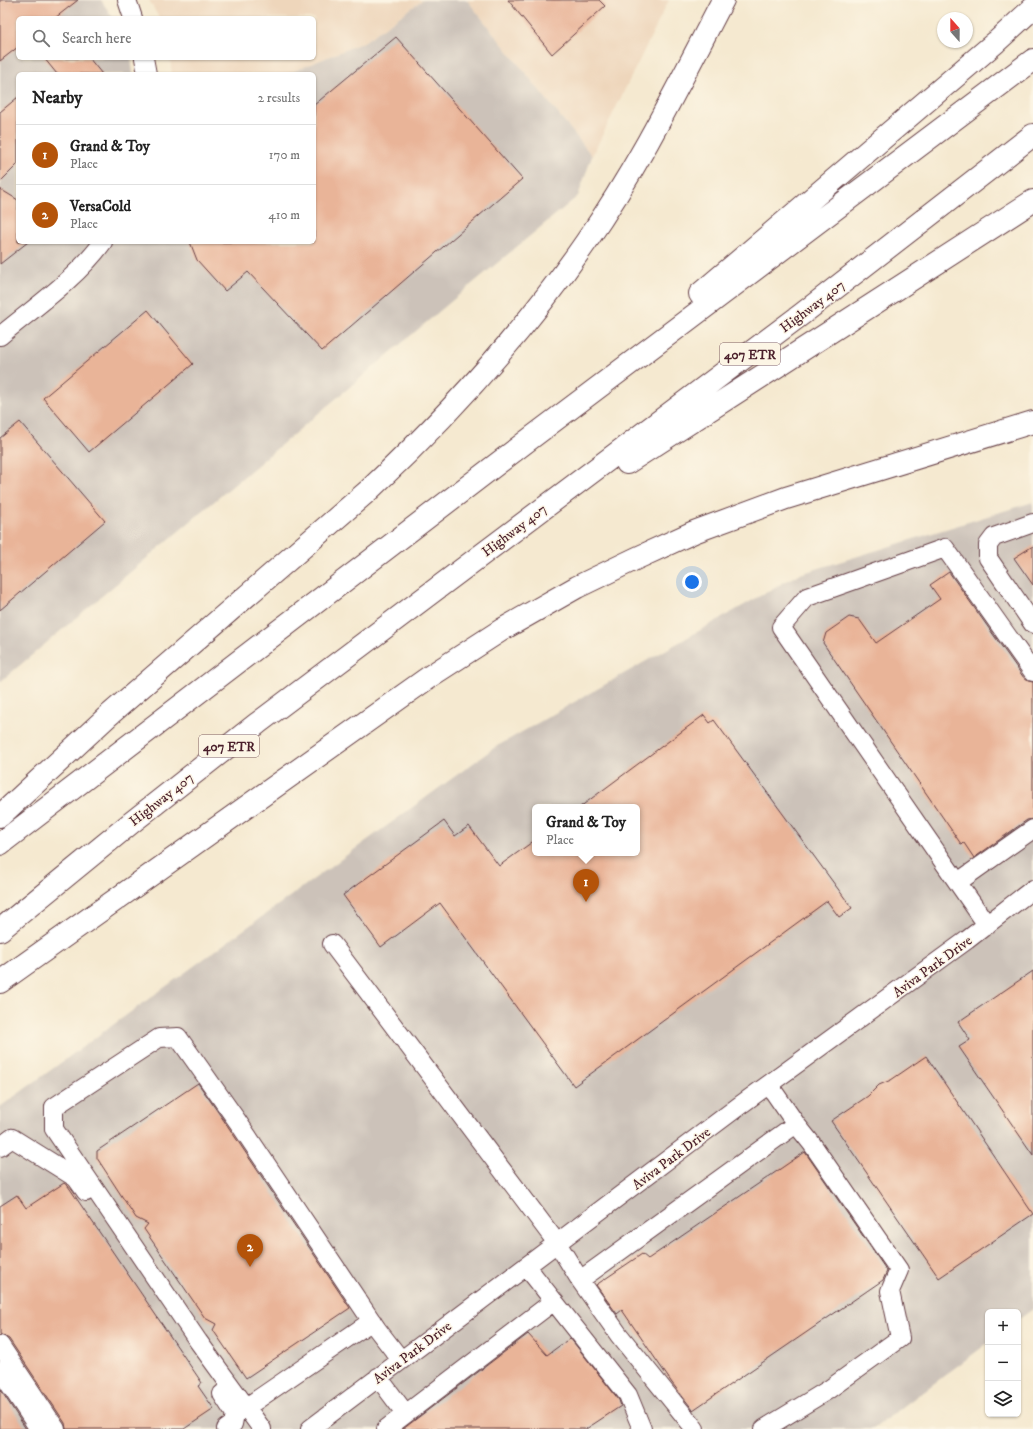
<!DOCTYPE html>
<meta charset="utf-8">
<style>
body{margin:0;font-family:"IM FELL DW Pica",serif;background:#f6f6f6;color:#222}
.controls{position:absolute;right:12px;bottom:12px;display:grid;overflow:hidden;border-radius:6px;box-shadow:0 1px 3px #0004}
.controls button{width:36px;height:36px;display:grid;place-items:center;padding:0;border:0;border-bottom:1px solid #e0e0e0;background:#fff;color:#222;font:20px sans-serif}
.compass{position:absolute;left:937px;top:12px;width:36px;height:36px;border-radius:50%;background:#fff;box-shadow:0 1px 3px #0004;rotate:339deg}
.you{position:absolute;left:692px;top:582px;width:14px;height:14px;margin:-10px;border:3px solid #fff;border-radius:50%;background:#1a73e8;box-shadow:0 0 0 6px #1a73e833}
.badge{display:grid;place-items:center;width:26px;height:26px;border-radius:50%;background:#b45309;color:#fff;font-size:13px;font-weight:700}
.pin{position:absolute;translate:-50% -33px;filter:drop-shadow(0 1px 2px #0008)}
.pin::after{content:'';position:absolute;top:21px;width:14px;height:12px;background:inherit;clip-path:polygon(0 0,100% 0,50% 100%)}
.popup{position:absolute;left:532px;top:804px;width:108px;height:52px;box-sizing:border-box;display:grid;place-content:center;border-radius:6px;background:#fff;filter:drop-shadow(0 1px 3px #0005);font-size:13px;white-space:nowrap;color:#767676}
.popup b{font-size:15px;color:#222}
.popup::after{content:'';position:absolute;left:50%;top:100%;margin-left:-8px;border:8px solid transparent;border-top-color:#fff}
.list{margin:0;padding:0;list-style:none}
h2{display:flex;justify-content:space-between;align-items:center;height:52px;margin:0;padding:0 16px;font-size:17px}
h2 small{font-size:13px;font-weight:400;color:#767676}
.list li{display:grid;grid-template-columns:26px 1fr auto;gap:12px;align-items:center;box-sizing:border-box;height:60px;padding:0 16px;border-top:1px solid #e0e0e0}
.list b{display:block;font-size:15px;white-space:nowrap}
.list p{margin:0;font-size:13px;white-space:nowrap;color:#767676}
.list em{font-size:13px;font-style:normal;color:#767676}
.icon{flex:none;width:22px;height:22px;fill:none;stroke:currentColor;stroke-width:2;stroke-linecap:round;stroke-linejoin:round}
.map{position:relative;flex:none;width:1033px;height:1429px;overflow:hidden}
.search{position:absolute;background:#fff;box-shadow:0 1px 3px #0004;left:16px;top:16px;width:300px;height:44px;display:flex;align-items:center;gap:10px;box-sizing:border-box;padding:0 14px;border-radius:6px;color:#767676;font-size:15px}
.panel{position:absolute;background:#fff;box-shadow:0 1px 3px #0004;left:16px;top:72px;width:300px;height:172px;border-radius:6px}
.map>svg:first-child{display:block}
.built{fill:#eed6bb}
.industrial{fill:#ccc2b9;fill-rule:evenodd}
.building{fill:#e9b498}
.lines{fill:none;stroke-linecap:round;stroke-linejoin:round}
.minor-casing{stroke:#643d44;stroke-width:20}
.highway-casing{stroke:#643d44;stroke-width:24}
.minor{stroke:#fff;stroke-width:18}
.highway{stroke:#fff;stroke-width:22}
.labels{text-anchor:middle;stroke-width:3;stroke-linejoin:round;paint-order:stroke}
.shield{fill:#fcf5e5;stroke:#7f5f63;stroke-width:1}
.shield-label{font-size:13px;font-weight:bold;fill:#4a1f2b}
.street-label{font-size:14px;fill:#4a1f2b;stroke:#fcf5e5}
</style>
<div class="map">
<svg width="1033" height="1429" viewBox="0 0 1033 1429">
<rect width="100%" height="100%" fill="#fcf5e5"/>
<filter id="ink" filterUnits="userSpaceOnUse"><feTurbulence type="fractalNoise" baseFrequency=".025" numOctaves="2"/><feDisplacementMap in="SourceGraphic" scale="8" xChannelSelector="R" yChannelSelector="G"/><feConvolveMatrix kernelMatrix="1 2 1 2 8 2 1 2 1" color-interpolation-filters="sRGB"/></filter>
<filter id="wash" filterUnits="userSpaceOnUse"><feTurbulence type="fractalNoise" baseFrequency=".012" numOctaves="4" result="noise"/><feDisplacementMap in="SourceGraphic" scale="16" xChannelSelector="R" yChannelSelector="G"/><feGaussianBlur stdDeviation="0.9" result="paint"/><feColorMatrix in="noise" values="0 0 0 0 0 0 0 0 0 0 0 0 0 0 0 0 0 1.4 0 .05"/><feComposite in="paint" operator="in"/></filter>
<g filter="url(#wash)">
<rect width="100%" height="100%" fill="#f5e9d0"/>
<!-- built -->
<path class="built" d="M149,0H423L364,42L287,74H172L170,58H314V18H159Z
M467,0H669L592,156Z"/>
<!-- industrial -->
<path class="industrial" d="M0,0H101L113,18H18V58H131L133,74H18V242H314V74H287L364,42L423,0H467L592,156L578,196L454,299L0,682Z
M1033,502V1309L1018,1320V1312H988V1343L873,1429H0V1107L494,748L797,575ZM535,807H637V853H535Z"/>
<g id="blocks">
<!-- building -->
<path class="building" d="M0,0H78L55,18H18V47L0,61Z
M508,0H599L605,6L552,54Z
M396,37L522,179L322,351L248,272L225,291L197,260L190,242H314V105Z
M44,58H89L102,74H57Z
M18,97V164L0,182V112Z
M0,189L18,200V242H28L0,264Z
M148,310L193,364L89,452L43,398Z
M20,422L105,521L0,610V438Z
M1033,546V585L1014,558Z
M949,572L1024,678L1028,681L1033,682V819L1027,820L974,858L964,843L961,844L823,643L826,633L849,617L859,619L876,643L940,599L930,585Z
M704,715L710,723L714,720L852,908L839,917L827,901L574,1086L440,903L381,947L343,895L444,821L455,836L469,826L499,866L535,840V853H637V807H580Z
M1033,971V1155L959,1047L970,1040L958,1022Z
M926,1056L1033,1214L939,1278L831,1121L868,1096L879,1085L891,1080Z
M198,1083L229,1128L350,1308L246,1378L213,1330L216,1324L205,1318L144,1229L148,1224L136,1218L97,1158V1151Z
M805,1152L887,1271L883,1280L693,1410L672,1383L622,1310L617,1314L596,1285L642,1254L648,1259Z
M64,1183L68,1186L202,1383L198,1386L214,1409L184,1429H66L65,1423L9,1339L0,1334V1206L17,1195L26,1208Z
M528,1334L547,1355L570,1338L619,1400L621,1406L586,1429H403Z
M0,1389L26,1429H0Z"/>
</g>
</g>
<g filter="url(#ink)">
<use href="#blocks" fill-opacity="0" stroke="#643d44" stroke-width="1"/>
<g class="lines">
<defs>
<path id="minor" d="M127,0L133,18
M144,58L147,74
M0,336C35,307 77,278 103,242
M1033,523L994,537L988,545V558L1033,624
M958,882L1033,829
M987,925L781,627L807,597L945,548L1033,672
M332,944L557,1243L580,1280L796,1124L769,1085
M0,1147L12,1138L76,1178L86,1192
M526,1266L628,1395L642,1429
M580,1280L619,1335L695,1429
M0,1345L56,1429
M0,1370L39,1429
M378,1377L405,1413
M222,1394L235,1414L233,1424L226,1429
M245,1408L372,1321
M262,1429L198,1341L54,1129V1107L159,1038L178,1037L238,1122L377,1329L401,1360
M310,1429L739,1106L967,940L1033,889
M386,1429L554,1301
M764,1429L828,1390L900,1338L890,1291L899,1270L812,1144L796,1124"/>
<path id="highway" d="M700,294L996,42L1033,8
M627,463L1033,201
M0,816L108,716L369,490C449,415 523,333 586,242C639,166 680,82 723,0
M0,844L531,438L1033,60
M0,930L131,823L258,723L802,314L1033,135
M0,982L432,675L503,629L577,587L635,559L694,532L786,498L1033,422"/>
</defs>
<!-- minor casing -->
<use href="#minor" class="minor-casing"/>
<!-- highway casing -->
<use href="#highway" class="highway-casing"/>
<!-- minor -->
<use href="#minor" class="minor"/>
<!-- highway -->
<use href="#highway" class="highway"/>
</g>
</g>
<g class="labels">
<!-- shield labels -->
<g class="shield">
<rect x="720" y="343" width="60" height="22" rx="3"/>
<rect x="199" y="735" width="60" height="22" rx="3"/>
</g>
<g class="shield-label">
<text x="750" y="359">407 ETR</text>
<text x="229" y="751">407 ETR</text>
</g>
<!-- street labels -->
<g class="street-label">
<text transform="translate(812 306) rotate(-37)" y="5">Highway 407</text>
<text transform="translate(514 530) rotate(-37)" y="5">Highway 407</text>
<text transform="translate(161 799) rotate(-38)" y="5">Highway 407</text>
<text transform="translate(932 966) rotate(-36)" y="5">Aviva Park Drive</text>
<text transform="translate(671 1158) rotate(-37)" y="5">Aviva Park Drive</text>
<text transform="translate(412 1352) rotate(-37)" y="5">Aviva Park Drive</text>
</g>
</g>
</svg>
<div class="controls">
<button>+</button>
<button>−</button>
<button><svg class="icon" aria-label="layers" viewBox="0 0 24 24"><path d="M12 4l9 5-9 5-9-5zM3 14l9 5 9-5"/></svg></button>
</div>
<svg class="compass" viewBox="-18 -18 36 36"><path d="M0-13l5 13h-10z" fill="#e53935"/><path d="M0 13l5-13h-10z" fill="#767676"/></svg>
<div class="you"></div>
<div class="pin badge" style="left:586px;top:902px">1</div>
<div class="popup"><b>Grand &amp; Toy</b>Place</div>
<div class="pin badge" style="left:250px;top:1267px">2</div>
<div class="search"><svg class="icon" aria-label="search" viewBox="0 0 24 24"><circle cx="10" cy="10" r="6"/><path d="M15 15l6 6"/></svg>Search here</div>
<section class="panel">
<h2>Nearby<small>2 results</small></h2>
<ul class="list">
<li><span class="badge">1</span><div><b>Grand &amp; Toy</b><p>Place</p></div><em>170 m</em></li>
<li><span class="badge">2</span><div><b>VersaCold</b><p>Place</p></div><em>410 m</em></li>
</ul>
</section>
</div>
